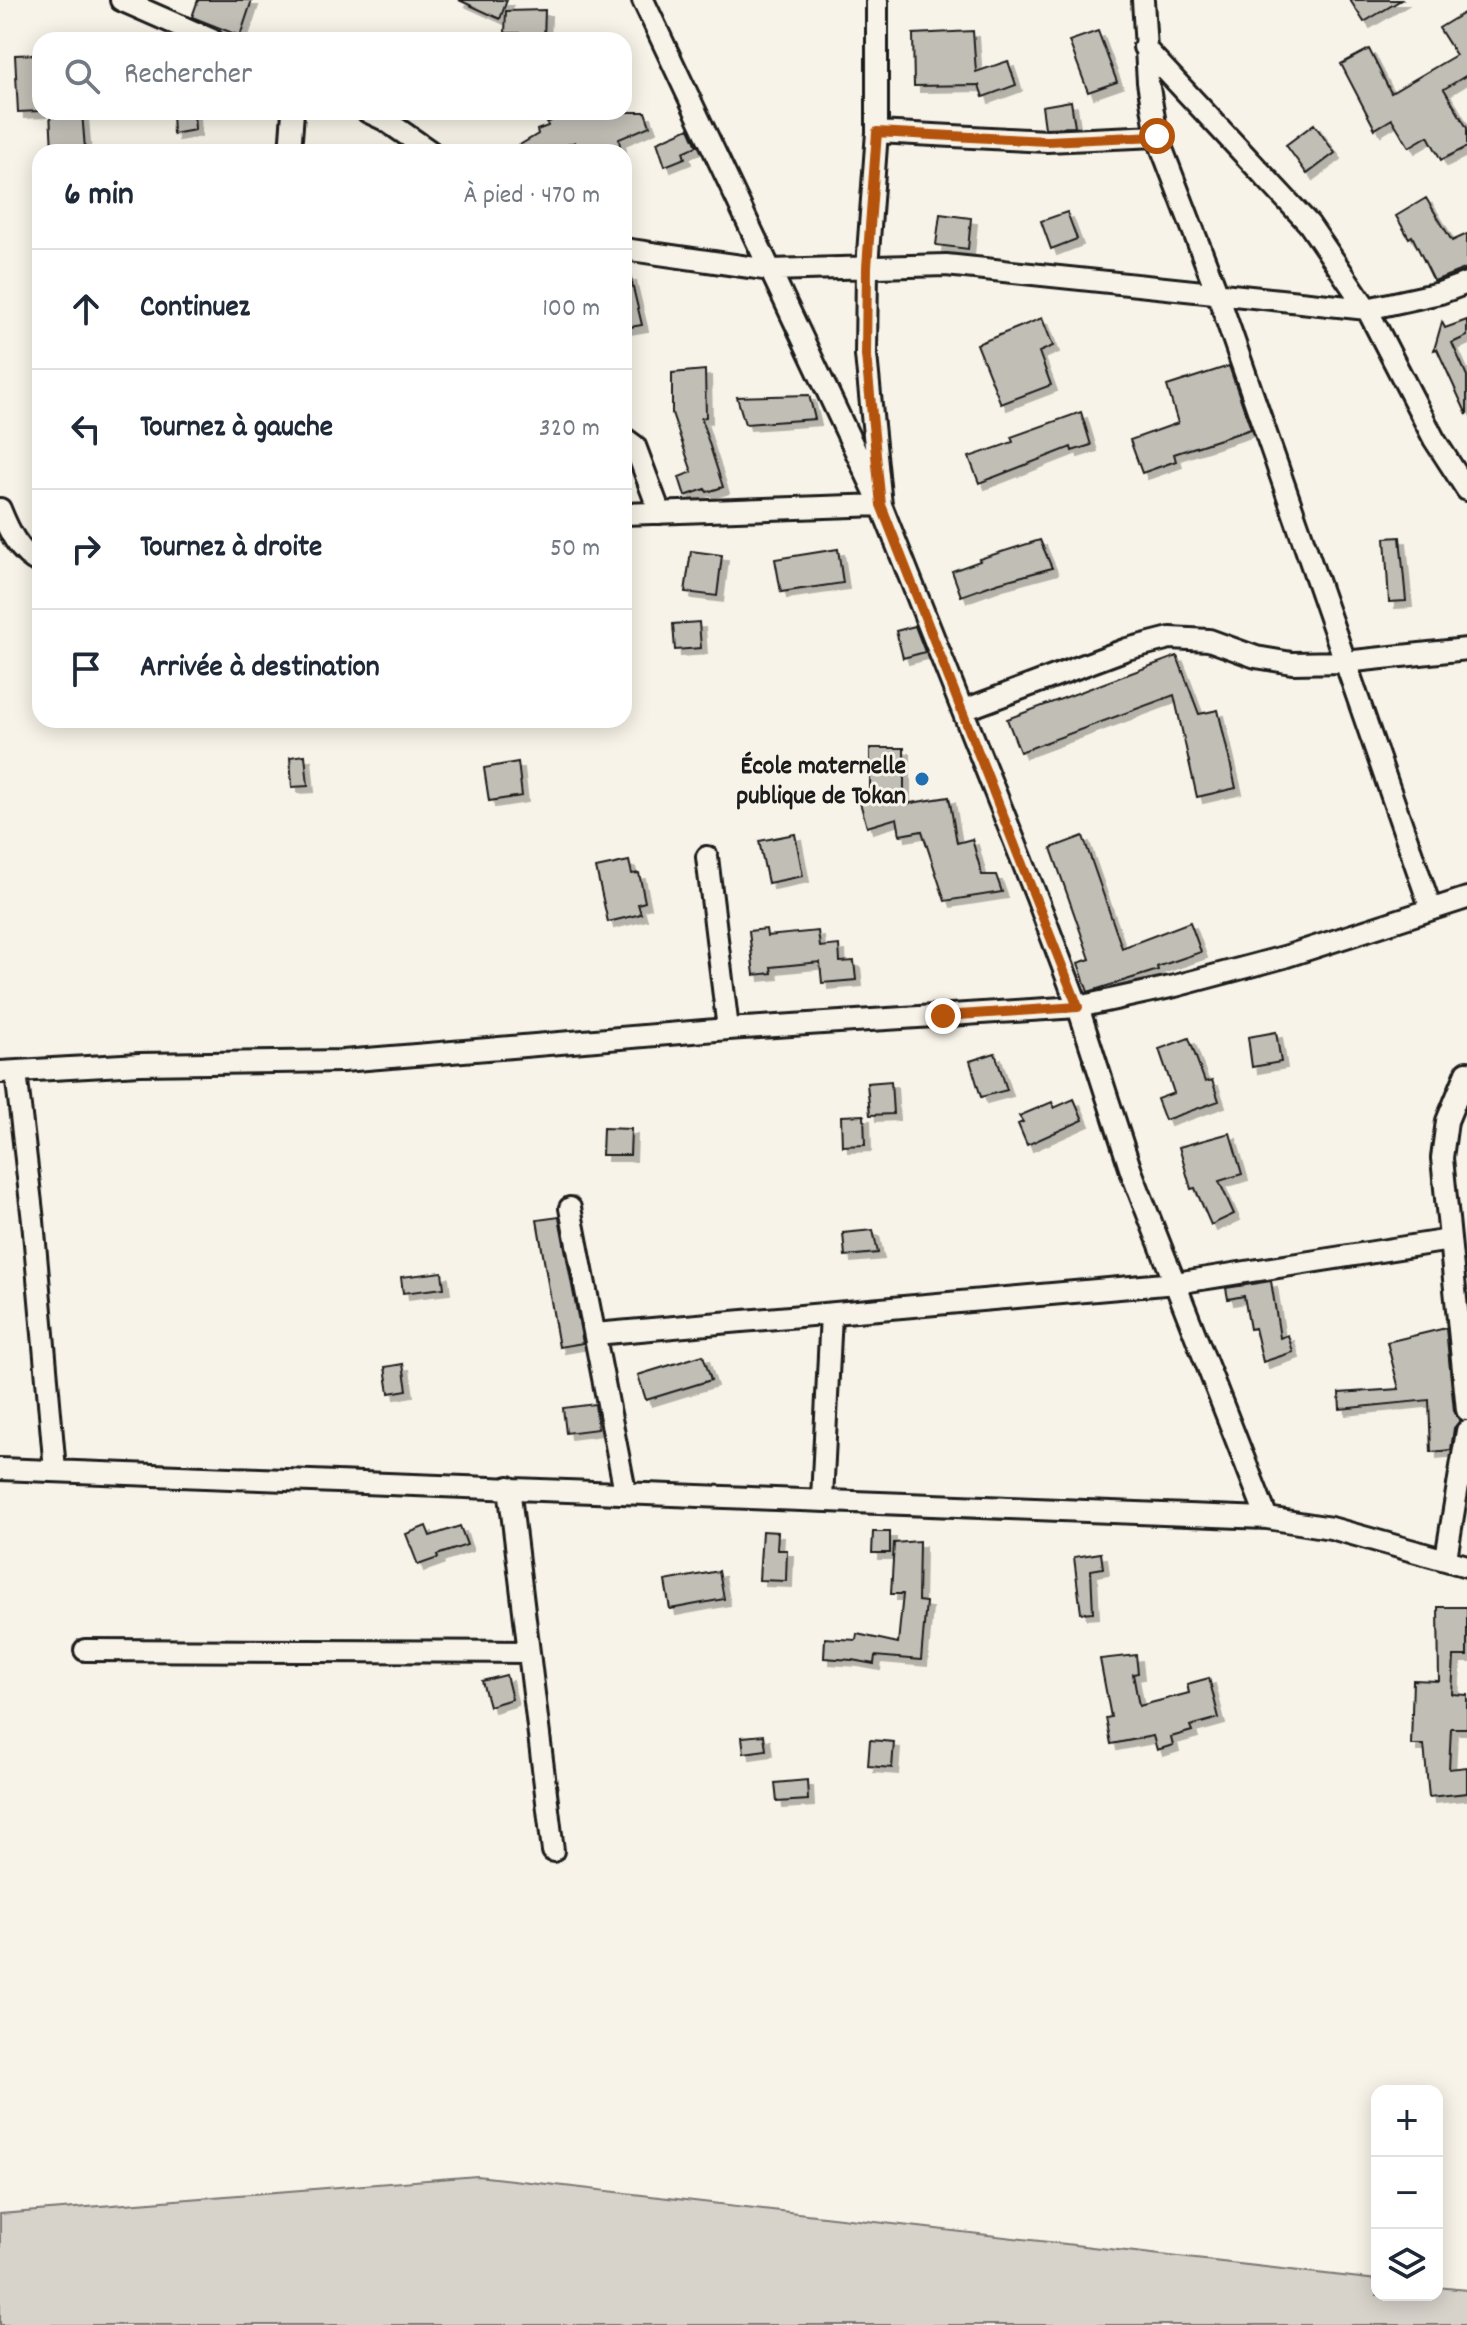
<!DOCTYPE html>
<html lang="fr">
<meta charset="utf-8">
<style>
body{margin:0;font-family:Dekko,sans-serif;background:#f2f2f3;color:#1f2937}
.controls{position:absolute;right:24px;bottom:24px;display:grid;overflow:hidden;border-radius:16px;box-shadow:0 4px 20px #0003}
.controls button{width:72px;height:72px;display:grid;place-items:center;padding:0;border:0;border-bottom:2px solid #e0e1e3;background:#fff;color:#1f2937;font:40px sans-serif}
.stop{position:absolute;width:24px;height:24px;margin:-18px;border:6px solid #b45309;border-radius:50%;background:#fff}
.stop.end{background:#b45309;border-color:#fff;box-shadow:0 2px 8px #0008}
.list{margin:0;padding:0;list-style:none}
h2{display:flex;justify-content:space-between;align-items:center;height:104px;margin:0;padding:0 32px;font-size:34px}
h2 small{font-size:26px;font-weight:400;color:#747a83}
.list li{display:grid;grid-template-columns:52px 1fr auto;gap:24px;align-items:center;box-sizing:border-box;height:120px;padding:0 32px;border-top:2px solid #e0e1e3}
.list b{display:block;font-size:30px;white-space:nowrap}
.list em{font-size:26px;font-style:normal;color:#747a83}
.icon{flex:none;width:44px;height:44px;fill:none;stroke:currentColor;stroke-width:2;stroke-linecap:round;stroke-linejoin:round}
.map{position:relative;flex:none;width:1467px;height:2325px;overflow:hidden}
.search{position:absolute;background:#fff;box-shadow:0 4px 20px #0003;left:32px;top:32px;width:600px;height:88px;display:flex;align-items:center;gap:20px;box-sizing:border-box;padding:0 28px;border-radius:24px;color:#747a83;font-size:30px}
.panel{position:absolute;background:#fff;box-shadow:0 4px 20px #0003;left:32px;top:144px;width:600px;height:584px;border-radius:24px}
.map>svg:first-child{display:block}
.green{fill:#d7d3cb;stroke:#7a7874;stroke-width:2}
.building{fill:#c0beb5;stroke:#1c1c1c;stroke-width:2;filter:url(#shadow)}
.lines{fill:none;stroke-linecap:round;stroke-linejoin:round}
.street-casing{stroke:#1c1c1c;stroke-width:26}
.street{stroke:#f7f3e8;stroke-width:20}
.route{stroke:#b45309;stroke-width:10}
.poi-dot{fill:#1f6fb2;stroke:#f7f3e8;stroke-width:3}
.labels{text-anchor:middle;stroke-width:6;stroke-linejoin:round;paint-order:stroke}
.poi-label{font-size:26px;font-weight:bold;fill:#1c1c1c;stroke:#f7f3e8;text-anchor:end}
</style>
<div class="map">
<svg width="1467" height="2325" viewBox="0 0 1467 2325">
<defs>
<filter id="shadow"><feDropShadow dx="6" dy="6" stdDeviation="0" flood-color="#0004"/></filter>
</defs>
<rect width="100%" height="100%" fill="#f7f3e8"/>
<filter id="ink" filterUnits="userSpaceOnUse"><feTurbulence type="fractalNoise" baseFrequency=".0125" numOctaves="2"/><feDisplacementMap in="SourceGraphic" scale="16" xChannelSelector="R" yChannelSelector="G"/><feConvolveMatrix kernelMatrix="1 2 1 2 8 2 1 2 1" color-interpolation-filters="sRGB"/></filter>
<g filter="url(#ink)">
<!-- green -->
<path class="green" d="M477,2176L1377,2280V2295H1437V2287L1467,2290V2325H0V2214Z"/>
<!-- building -->
<path class="building" d="M198,0H252L240,36L192,17Z
M459,0H507L500,19Z
M1350,0H1401L1364,22Z
M545,10L544,40H519V33H505L506,11Z
M1467,11V75L1444,89L1467,128V147L1441,160L1428,136L1409,147L1392,119L1375,129L1341,64L1369,49L1391,93L1456,55L1439,28Z
M973,31L976,72L1008,61L1016,85L983,97L979,85L914,86L913,34Z
M1098,31L1117,82L1088,92L1069,41Z
M40,54V111L18,112L15,55Z
M1071,101L1075,127L1045,128L1042,106Z
M50,112H82L85,149L52,150Z
M172,112H194L195,130L173,134Z
M567,112H645L650,126L619,139L621,152H577L575,142L548,152H508L538,134L537,130L548,126L547,123Z
M1314,124L1335,153L1307,174L1286,145Z
M689,128L697,146L683,152L685,158L665,166L657,142Z
M1426,198L1452,241L1467,234V268L1434,281L1412,236L1409,238L1396,216Z
M1067,212L1077,239L1051,249L1041,221Z
M940,214L971,218L968,249L936,245Z
M630,275L642,325L624,328V276Z
M1042,318L1053,346L1039,352L1051,385L1001,404L977,344Z
M1467,320V336L1452,343L1467,376V415L1437,349L1434,350L1442,322L1445,328Z
M1229,366L1251,429L1174,454L1176,461L1142,473L1130,440L1178,423L1167,386Z
M705,370L706,417L701,418L723,487L707,492L705,489L685,496L679,477L692,472L672,413V373Z
M809,395L815,419L745,424L737,397Z
M1081,412L1091,445L1072,451L1071,447L979,483L969,457L1013,442L1011,437Z
M1400,537L1406,601L1389,602L1385,538Z
M1040,540L1052,568L997,583L961,596L952,571L980,561L979,559Z
M838,549L843,583L781,592L775,559Z
M691,551L722,555L717,596L685,592Z
M699,622L701,648L675,650L673,624Z
M915,626L925,652L903,658L896,631Z
M1177,656L1199,714L1218,710L1236,788L1197,797L1174,695L1020,752L1007,719Z
M870,748H904V804L949,797L957,843L972,839L982,875H996L1002,892L945,901L922,831L900,835L897,818L867,827L859,799L870,796Z
M305,755L308,786L292,787L290,757Z
M518,762L522,796L489,801L484,768Z
M795,834L803,876L768,883L759,841Z
M1083,836L1122,948L1190,922L1201,952L1157,967L1158,970L1088,992L1078,963L1090,959L1051,848Z
M629,861L632,874L639,873L645,902L638,904L641,914L608,922L596,868Z
M766,929L767,936L818,931L820,947L839,945L840,962L854,961L856,980L822,983L820,962L771,967L772,973L754,975L749,931Z
M1276,1032L1281,1062L1252,1067L1248,1037Z
M1189,1038L1205,1082L1212,1080L1219,1101L1165,1120L1157,1099L1174,1093L1159,1049Z
M995,1053L1007,1090L981,1097L970,1061Z
M891,1081L893,1114L870,1115L867,1083Z
M1074,1099L1083,1120L1027,1145L1018,1124L1023,1122L1019,1116L1052,1102L1054,1108Z
M864,1115L865,1145L842,1146L841,1116Z
M603,1128L631,1129L630,1155H602Z
M1230,1133L1242,1174L1219,1181L1234,1214L1211,1225L1195,1188L1191,1189L1179,1147Z
M559,1217L583,1343L559,1347L537,1220Z
M873,1230L878,1253L845,1256L843,1233Z
M442,1272L444,1288L403,1293L401,1277Z
M1271,1281L1280,1338L1288,1335L1293,1352L1263,1362L1255,1328L1250,1329L1244,1296L1228,1299L1226,1288Z
M1446,1328L1454,1411L1460,1421L1454,1428L1451,1450L1431,1452L1429,1400L1340,1409L1339,1393L1399,1389L1387,1342Z
M703,1355L711,1380L646,1400L638,1375Z
M403,1364L407,1390L389,1393L385,1367Z
M595,1404L598,1429L566,1433L563,1408Z
M426,1526L430,1536L460,1526L467,1545L437,1555L438,1558L418,1565L406,1534Z
M762,1531L778,1532L777,1550H787L786,1581L759,1580Z
M873,1532H890V1553H872Z
M919,1541L918,1601L926,1602L921,1660L875,1656L874,1664L852,1660L824,1658L825,1638L856,1640L857,1634L898,1643L903,1594H891L894,1543Z
M1101,1553L1103,1568L1091,1570L1093,1612L1081,1613L1074,1557Z
M719,1571L724,1599L670,1609L665,1581Z
M1438,1607H1467V1656H1454L1452,1694L1467,1695V1728H1451L1449,1769L1467,1767V1793L1429,1797L1424,1745H1411L1413,1680L1439,1681Z
M1136,1655L1138,1673L1133,1674L1139,1706L1189,1693L1187,1684L1209,1678L1219,1718L1190,1726L1192,1731L1171,1737L1173,1745L1157,1750L1153,1736L1111,1744L1106,1718L1111,1717L1100,1659Z
M506,1675L512,1699L489,1706L482,1681Z
M764,1735L766,1750L744,1753L742,1737Z
M870,1740L894,1742L892,1768L868,1766Z
M807,1780L808,1800L777,1802L775,1783Z"/>
<g class="lines">
<defs>
<path id="street" d="M121,0L212,40
M643,0L881,505L1037,898L1078,1007L1131,1171L1267,1518
M1143,0L1148,82L1157,136L1218,295L1431,909
M1144,47L1309,224L1367,309L1434,439L1467,490
M368,112L385,120L431,152
M877,132L1047,141L1157,136
M290,152L293,112
M624,249L770,270L946,265L1367,309L1440,293L1467,283
M624,438L635,446L660,513
M0,509C8,529 19,554 40,563
M624,514L881,505L866,355L867,267L877,132V0
M964,710L1127,649L1170,638L1209,640L1256,657L1292,663L1345,662L1467,649
M707,857L728,1029
M0,1072L140,1064L343,1061L728,1029L1078,1007L1175,986L1284,957L1467,898
M16,1072L33,1221L55,1470
M1467,1072L1447,1121L1442,1158L1467,1410
M570,1208L625,1491
M595,1334L1176,1283L1450,1240
M0,1469L1267,1518L1331,1528L1467,1566
M509,1487L553,1851
M822,1499L831,1314
M1446,1558L1467,1431
M85,1650L529,1652"/>
</defs>
<!-- street casing -->
<use href="#street" class="street-casing"/>
<!-- street -->
<use href="#street" class="street"/>
</g>
</g>
<g class="lines" filter="url(#ink)">
<!-- route -->
<path class="route" d="M943,1016L1078,1007L881,505L866,355L867,267L877,132L1047,141L1157,136"/>
</g>
<!-- markers -->
<circle class="poi-dot" cx="922" cy="779" r="8"/>
<g class="labels">
<!-- poi labels -->
<g class="poi-label">
<text x="906" y="773">École maternelle<tspan x="906" dy="30">publique de Tokan</tspan></text>
</g>
</g>
</svg>
<div class="controls">
<button>+</button>
<button>−</button>
<button><svg class="icon" aria-label="layers" viewBox="0 0 24 24"><path d="M12 4l9 5-9 5-9-5zM3 14l9 5 9-5"/></svg></button>
</div>
<div class="stop" style="left:1157px;top:136px"></div>
<div class="stop end" style="left:943px;top:1016px"></div>
<div class="search"><svg class="icon" aria-label="search" viewBox="0 0 24 24"><circle cx="10" cy="10" r="6"/><path d="M15 15l6 6"/></svg>Rechercher</div>
<section class="panel">
<h2>6 min<small>À pied · 470 m</small></h2>
<ul class="list">
<li><svg class="icon" aria-label="ahead" viewBox="0 0 24 24"><path d="M12 20V5M6 11l6-6 6 6"/></svg><div><b>Continuez</b></div><em>100 m</em></li>
<li><svg class="icon" aria-label="left" viewBox="0 0 24 24"><path d="M17 20v-9H6M10 6l-5 5 5 5"/></svg><div><b>Tournez à gauche</b></div><em>320 m</em></li>
<li><svg class="icon" aria-label="right" viewBox="0 0 24 24"><path d="M7 20v-9h11M14 6l5 5-5 5"/></svg><div><b>Tournez à droite</b></div><em>50 m</em></li>
<li><svg class="icon" aria-label="arrive" viewBox="0 0 24 24"><path d="M6 21V4h12l-3 4 3 4H6"/></svg><div><b>Arrivée à destination</b></div></li>
</ul>
</section>
</div>
